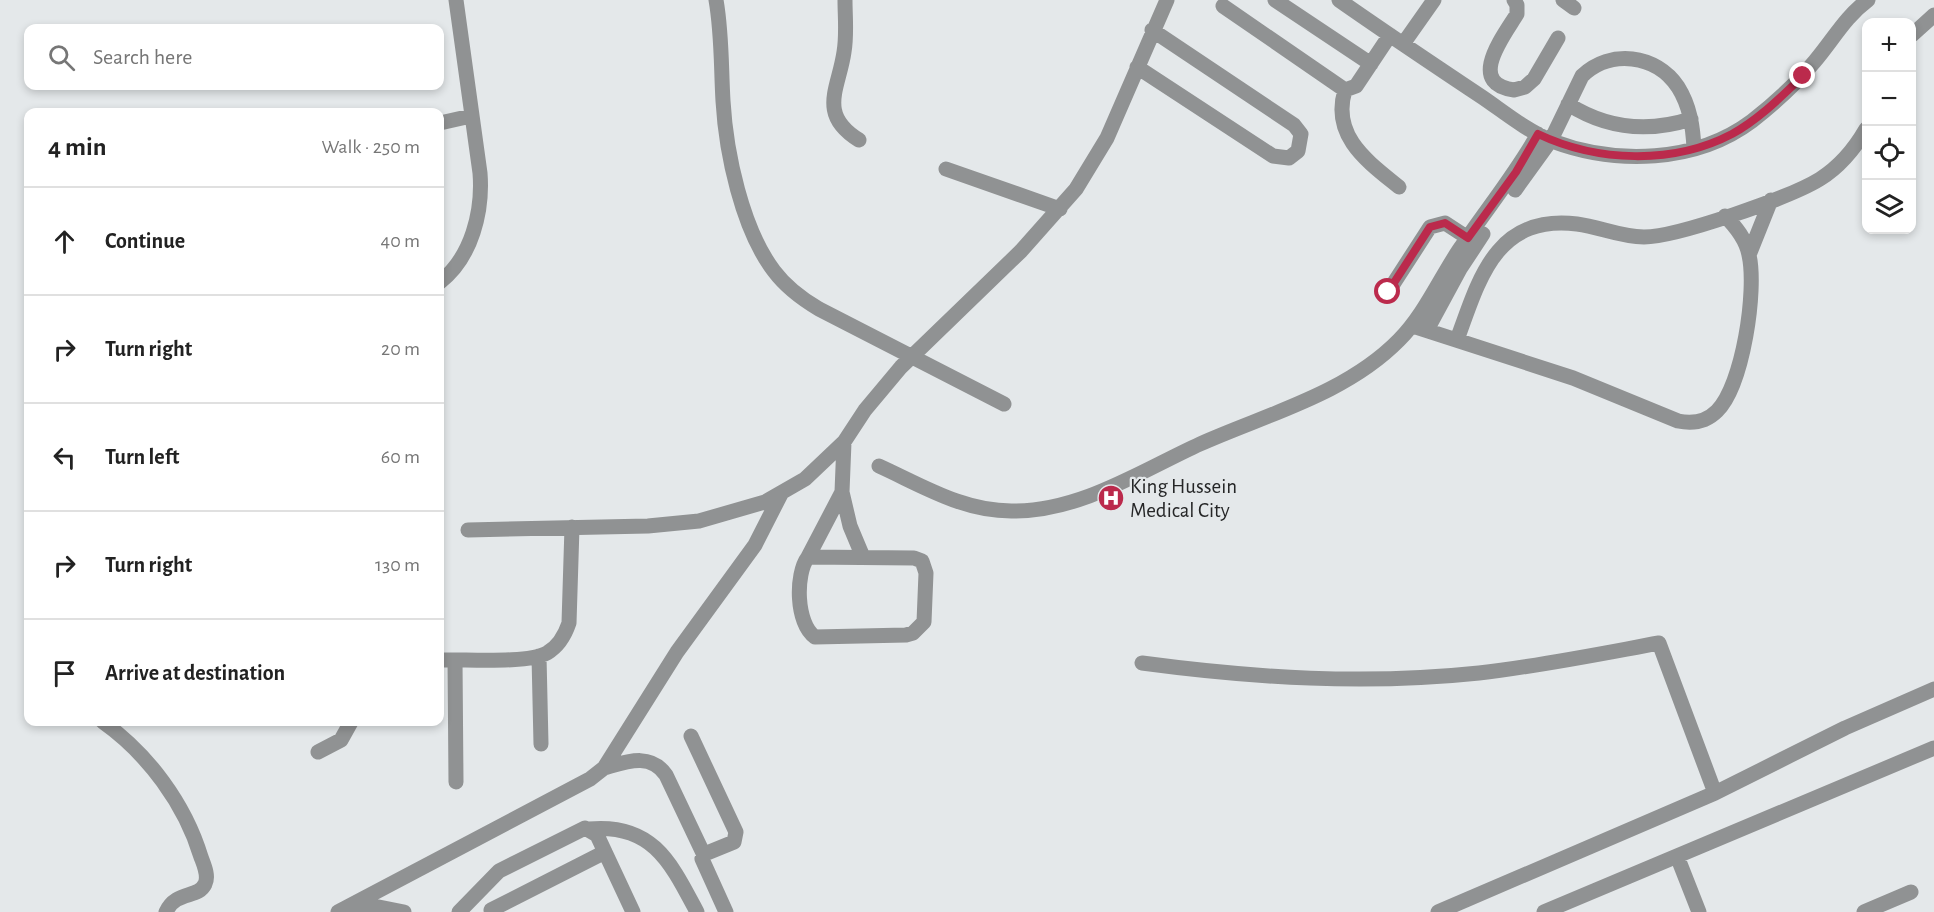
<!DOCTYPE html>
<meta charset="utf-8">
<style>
body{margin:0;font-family:"Alegreya Sans",sans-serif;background:#f2f2f2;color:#222}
.controls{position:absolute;right:18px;top:18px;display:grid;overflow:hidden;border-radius:12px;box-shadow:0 3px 9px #0003}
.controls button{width:54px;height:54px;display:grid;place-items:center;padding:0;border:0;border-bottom:2px solid #e0e0e0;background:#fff;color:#222;font:30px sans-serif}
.stop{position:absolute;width:18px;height:18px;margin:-14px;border:4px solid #bb2a4c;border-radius:50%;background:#fff}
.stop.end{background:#bb2a4c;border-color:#fff;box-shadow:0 2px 6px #0008}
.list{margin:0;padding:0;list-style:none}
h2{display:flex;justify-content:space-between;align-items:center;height:78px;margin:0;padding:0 24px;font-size:26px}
h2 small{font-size:20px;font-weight:400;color:#767676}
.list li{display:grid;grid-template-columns:39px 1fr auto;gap:18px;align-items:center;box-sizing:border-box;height:108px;padding:0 24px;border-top:2px solid #e0e0e0}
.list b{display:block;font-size:22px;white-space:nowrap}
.list em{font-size:20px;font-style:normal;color:#767676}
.icon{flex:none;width:33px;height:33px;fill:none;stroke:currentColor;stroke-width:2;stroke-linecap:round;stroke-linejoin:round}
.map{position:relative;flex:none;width:1934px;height:912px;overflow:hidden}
.search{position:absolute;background:#fff;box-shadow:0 3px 9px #0003;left:24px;top:24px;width:420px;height:66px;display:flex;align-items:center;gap:15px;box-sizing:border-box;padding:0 21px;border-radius:12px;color:#767676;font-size:22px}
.panel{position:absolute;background:#fff;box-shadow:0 3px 9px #0003;left:24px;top:108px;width:420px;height:618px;border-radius:12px}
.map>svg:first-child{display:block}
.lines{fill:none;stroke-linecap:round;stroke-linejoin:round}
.minor{stroke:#909293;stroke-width:15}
.route{stroke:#bb2a4c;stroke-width:8}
.labels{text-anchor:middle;stroke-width:4.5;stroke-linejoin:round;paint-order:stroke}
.poi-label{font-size:21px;fill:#252627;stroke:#e4e8ea;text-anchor:start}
</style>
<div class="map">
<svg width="1934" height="912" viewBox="0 0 1934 912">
<rect width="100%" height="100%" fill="#e4e8ea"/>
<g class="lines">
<!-- minor -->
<path class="minor" d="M716,0C722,34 721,67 723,101C726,153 742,229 774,271C786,287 802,299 819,309L1004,404
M845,0C845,17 847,35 844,52C839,88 817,114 859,140
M1275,0L1371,64
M1339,0C1386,33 1434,65 1482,97C1504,112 1527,131 1552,141C1616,165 1696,163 1752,121C1775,103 1796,84 1815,61C1833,40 1845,17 1868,0
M1514,0L1517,5V14C1505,34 1465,84 1514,90L1525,87L1534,79L1558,38
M1563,0L1574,8
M1223,6L1345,90L1356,86L1390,35
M1912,35L1934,15
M1403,44L1434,0
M1137,67L1273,156L1289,158L1298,151L1301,134L1294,125L1152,30
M1345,90C1331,136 1367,161 1399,187
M1568,104C1607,129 1647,133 1691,119
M440,123L471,116
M946,169L1060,209
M1515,190L1551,140L1582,76C1610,49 1656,54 1678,87C1690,106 1693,127 1694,149
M1749,255L1771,200
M440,282C472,257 483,211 480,173L456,0
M1388,292L1430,227L1445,223L1468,238
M1413,326L1573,378L1678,421C1692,424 1706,422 1717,411C1743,385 1757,290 1749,255C1746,239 1736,227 1725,216
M1427,330L1460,269L1483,234
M1457,340C1479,279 1496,214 1577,224C1600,227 1620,237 1644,237C1677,237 1791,197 1820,179C1839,167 1855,148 1866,129
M844,442L842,492L850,526L863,557
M879,466C923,486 964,512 1014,511C1081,511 1141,471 1200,444C1267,414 1346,394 1399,340C1424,315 1439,280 1459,250C1485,211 1515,175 1538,134
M468,530L648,526L699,521L765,502L805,479L844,442L865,410L901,367L1021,251L1076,189L1107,138L1167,0
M808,557L914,558L922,561L926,573L924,622L913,633L906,635L815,637C796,624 795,574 808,557Z
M808,557L842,492
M539,656L541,744
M440,660C465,659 527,664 547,653C559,646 565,635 569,623L572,527
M455,660L456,782
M1142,663C1254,678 1366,685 1479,673C1540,666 1599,654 1659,643L1715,793
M103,722C148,754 185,804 201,857C204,865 209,876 205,884C198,899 176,890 166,912
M691,736L736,832L734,842L707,853L702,859L726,912
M318,752L341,740L351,722
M604,768C626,762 650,752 666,775L704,855
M589,829C653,823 671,863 697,912
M1677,856L1699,912
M351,907H379L404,912
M491,910L605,852
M338,912L590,779L604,768L677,652L755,545L781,494
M459,912L499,871L585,828L597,835L633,912
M1438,912L1715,793L1845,728L1934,689
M1544,912L1934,748
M1864,912L1911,892"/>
</g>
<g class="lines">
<!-- route -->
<path class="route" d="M1388,292L1430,227L1445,223L1468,238L1516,172L1538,134C1597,162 1673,165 1732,134C1759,119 1781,97 1803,76"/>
</g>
<!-- icons -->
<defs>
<symbol id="hospital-disc" viewBox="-11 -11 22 22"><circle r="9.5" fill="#bb2a4c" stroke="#e4e8ea"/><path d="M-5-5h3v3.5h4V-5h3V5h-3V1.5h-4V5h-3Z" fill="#fff"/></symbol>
</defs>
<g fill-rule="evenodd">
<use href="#hospital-disc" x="1096" y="483" width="30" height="30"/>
</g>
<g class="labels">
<!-- poi labels -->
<g class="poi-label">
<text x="1130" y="493">King Hussein<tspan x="1130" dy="24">Medical City</tspan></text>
</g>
</g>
</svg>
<div class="controls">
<button>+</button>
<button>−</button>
<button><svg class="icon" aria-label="locate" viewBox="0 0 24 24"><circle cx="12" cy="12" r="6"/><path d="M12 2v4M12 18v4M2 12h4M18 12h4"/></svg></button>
<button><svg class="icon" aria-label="layers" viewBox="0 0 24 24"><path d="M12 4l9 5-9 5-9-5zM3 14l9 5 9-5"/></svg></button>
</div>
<div class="stop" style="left:1388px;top:292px"></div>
<div class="stop end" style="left:1803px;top:76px"></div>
<div class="search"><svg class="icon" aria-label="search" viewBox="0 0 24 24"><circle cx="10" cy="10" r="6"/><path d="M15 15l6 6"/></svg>Search here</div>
<section class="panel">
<h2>4 min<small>Walk · 250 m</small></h2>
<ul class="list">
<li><svg class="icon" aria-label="ahead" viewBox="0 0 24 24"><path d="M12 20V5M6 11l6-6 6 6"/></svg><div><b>Continue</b></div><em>40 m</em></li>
<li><svg class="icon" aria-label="right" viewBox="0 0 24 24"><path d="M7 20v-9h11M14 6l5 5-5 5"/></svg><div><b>Turn right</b></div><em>20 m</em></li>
<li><svg class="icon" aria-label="left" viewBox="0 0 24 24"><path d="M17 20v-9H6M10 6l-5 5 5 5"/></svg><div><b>Turn left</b></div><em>60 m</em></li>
<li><svg class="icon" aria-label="right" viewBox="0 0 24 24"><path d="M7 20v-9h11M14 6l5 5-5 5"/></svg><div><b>Turn right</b></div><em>130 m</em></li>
<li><svg class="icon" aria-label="arrive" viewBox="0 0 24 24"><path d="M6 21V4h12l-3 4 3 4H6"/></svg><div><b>Arrive at destination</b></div></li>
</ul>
</section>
</div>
